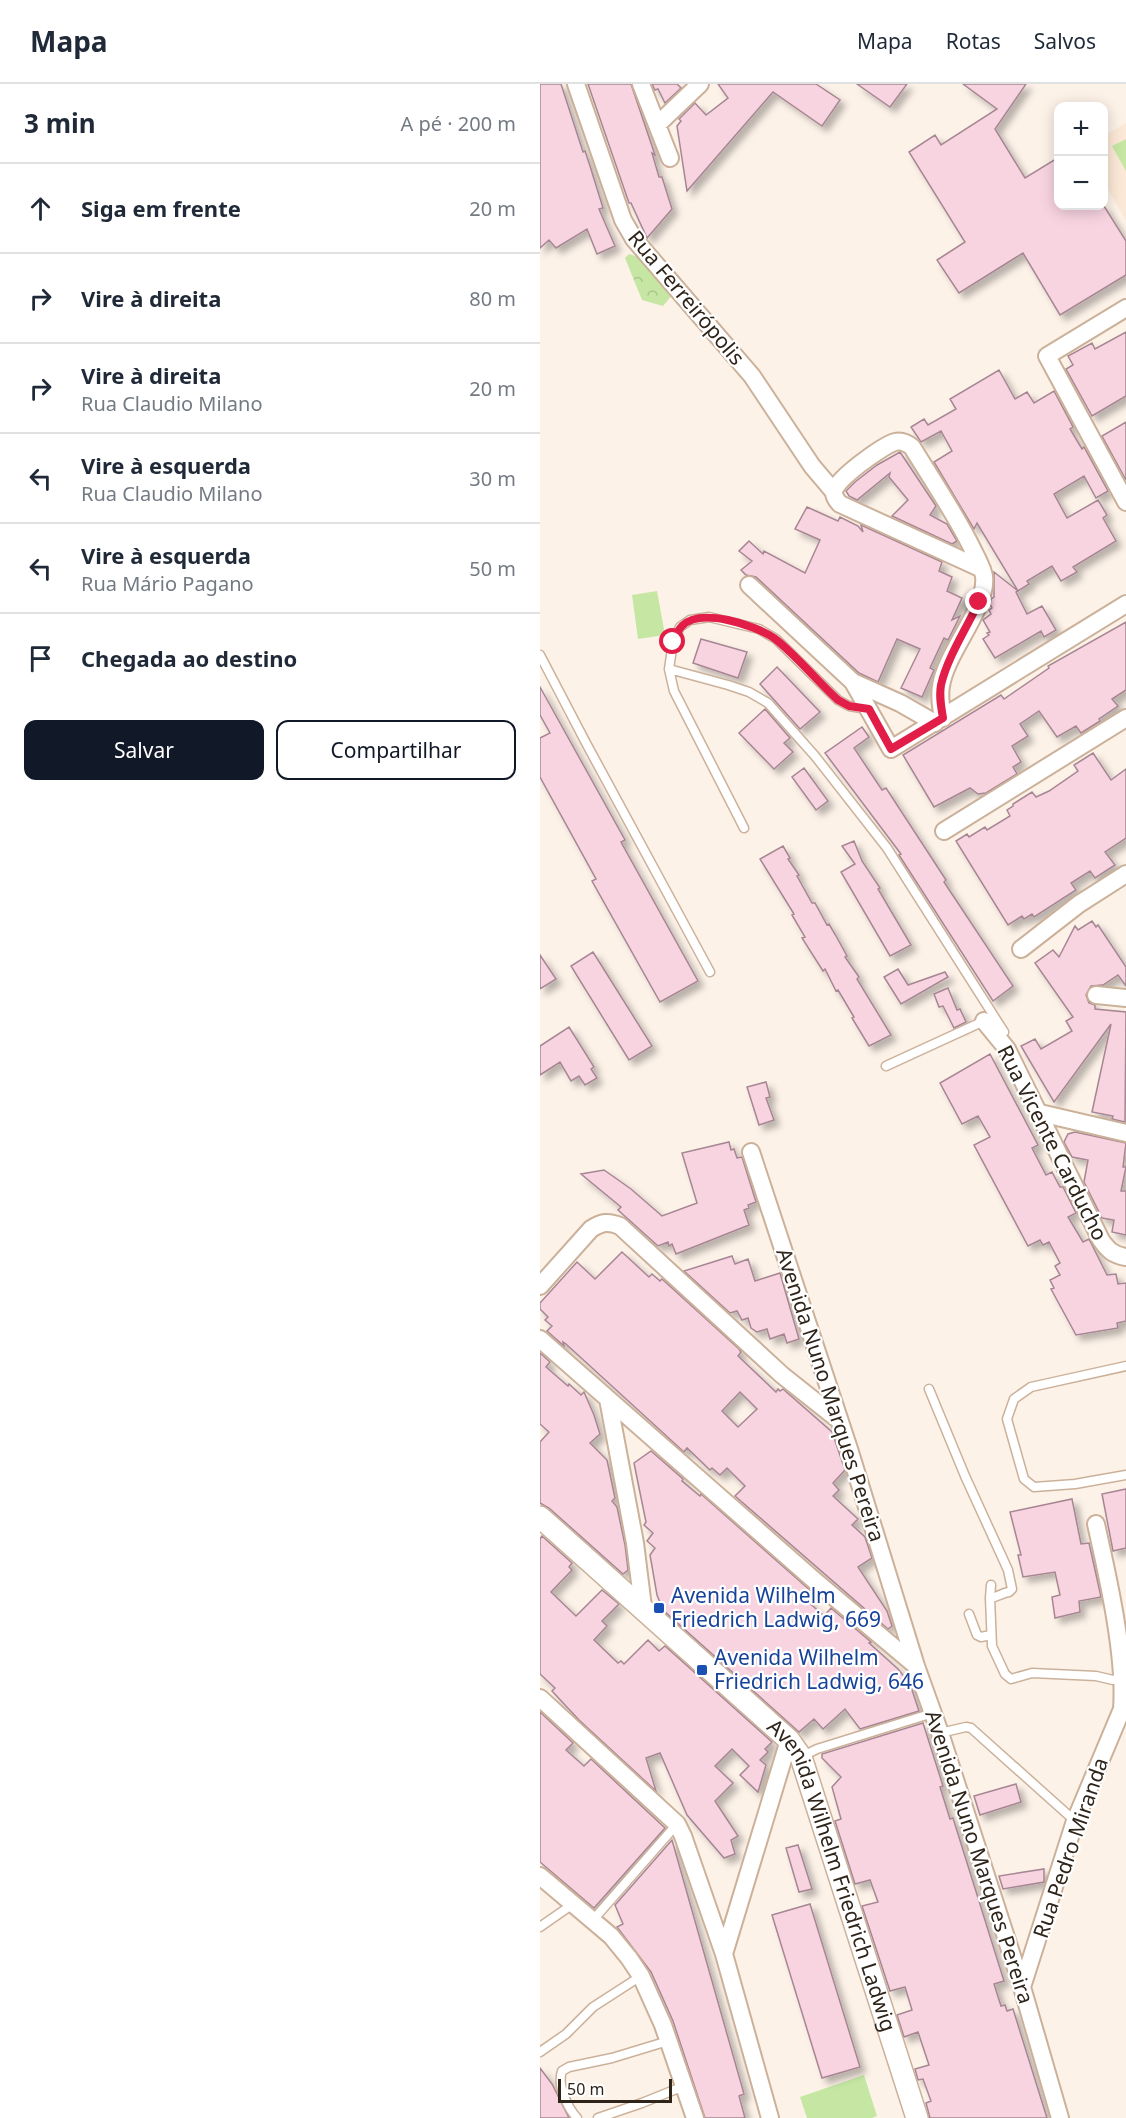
<!DOCTYPE html>
<html lang="pt">
<meta charset="utf-8">
<style>
body{margin:0;font-family:"Noto Sans",sans-serif;background:#f6f6f7;color:#1f2937}
.controls{position:absolute;right:18px;top:18px;display:grid;overflow:hidden;border-radius:12px;box-shadow:0 3px 15px #0003}
.controls button{width:54px;height:54px;display:grid;place-items:center;padding:0;border:0;border-bottom:2px solid #e0e1e3;background:#fff;color:#1f2937;font:30px sans-serif}
.scale{position:absolute;left:18px;bottom:15px;width:114px;box-sizing:border-box;padding-left:6px;border:3px solid #2e241a;border-top:0;font-size:16px;line-height:21px;white-space:nowrap;color:#2e241a;-webkit-text-stroke:4px #fff;paint-order:stroke}
.stop{position:absolute;width:18px;height:18px;margin:-14px;border:4px solid #e11d48;border-radius:50%;background:#fff}
.stop.end{background:#e11d48;border-color:#fff;box-shadow:0 2px 6px #0008}
.list{margin:0;padding:0;list-style:none}
h2{display:flex;justify-content:space-between;align-items:center;height:78px;margin:0;padding:0 24px;font-size:26px}
h2 small{font-size:20px;font-weight:400;color:#747a83}
.list li{display:grid;grid-template-columns:39px 1fr auto;gap:18px;align-items:center;box-sizing:border-box;height:90px;padding:0 24px;border-top:2px solid #e0e1e3}
.list b{display:block;font-size:22px;white-space:nowrap}
.list p{margin:0;font-size:20px;white-space:nowrap;color:#747a83}
.list em{font-size:20px;font-style:normal;color:#747a83}
.actions{display:flex;gap:12px;padding:18px 24px}
.actions a{flex:1;padding:14px 0;border:2px solid #111827;border-radius:12px;text-align:center;font-size:21px;color:#111827}
.actions .main{background:#111827;color:#fff}
.icon{flex:none;width:33px;height:33px;fill:none;stroke:currentColor;stroke-width:2;stroke-linecap:round;stroke-linejoin:round}
.map{position:relative;flex:none;width:586px;height:2034px;overflow:hidden}
header{display:flex;align-items:center;gap:36px;box-sizing:border-box;height:84px;padding:0 30px;background:#fff;border-bottom:2px solid #e0e1e3}
header strong{font-size:28px}
nav{display:flex;gap:33px;margin-inline-start:auto;font-size:21px}
main{display:flex}
aside{flex:1;background:#fff}
.map>svg:first-child{display:block}
.built{fill:#fce8d6}
.forest{fill:url(#forest-crowns)}
.garden{fill:#c5e7a3}
.building{fill:#f8d4e1;stroke:#a78693;stroke-width:1.5;fill-rule:evenodd;filter:url(#shadow)}
.lines{fill:none;stroke-linecap:round;stroke-linejoin:round}
.service-casing{stroke:#cbb19a;stroke-width:11}
.minor-casing{stroke:#cbb19a;stroke-width:20}
.tertiary-casing{stroke:#cbb19a;stroke-width:24}
.service{stroke:#fff;stroke-width:8}
.minor{stroke:#fff;stroke-width:16}
.tertiary{stroke:#fff;stroke-width:21}
.route{stroke:#e11d48;stroke-width:8}
.transit-dot{fill:#1a4fb4;stroke:#fff;stroke-width:2}
.labels{text-anchor:middle;stroke-width:4.5;stroke-linejoin:round;paint-order:stroke}
.street-label{font-size:21px;fill:#2e241a;stroke:#fff}
.transit-label{font-size:21px;fill:#164399;stroke:#fff;text-anchor:start}
</style>
<header>
<strong>Mapa</strong>
<nav><a>Mapa</a><a>Rotas</a><a>Salvos</a></nav>
</header>
<main>
<aside>
<h2>3 min<small>A pé · 200 m</small></h2>
<ul class="list">
<li><svg class="icon" aria-label="ahead" viewBox="0 0 24 24"><path d="M12 20V5M6 11l6-6 6 6"/></svg><div><b>Siga em frente</b></div><em>20 m</em></li>
<li><svg class="icon" aria-label="right" viewBox="0 0 24 24"><path d="M7 20v-9h11M14 6l5 5-5 5"/></svg><div><b>Vire à direita</b></div><em>80 m</em></li>
<li><svg class="icon" aria-label="right" viewBox="0 0 24 24"><path d="M7 20v-9h11M14 6l5 5-5 5"/></svg><div><b>Vire à direita</b><p>Rua Claudio Milano</p></div><em>20 m</em></li>
<li><svg class="icon" aria-label="left" viewBox="0 0 24 24"><path d="M17 20v-9H6M10 6l-5 5 5 5"/></svg><div><b>Vire à esquerda</b><p>Rua Claudio Milano</p></div><em>30 m</em></li>
<li><svg class="icon" aria-label="left" viewBox="0 0 24 24"><path d="M17 20v-9H6M10 6l-5 5 5 5"/></svg><div><b>Vire à esquerda</b><p>Rua Mário Pagano</p></div><em>50 m</em></li>
<li><svg class="icon" aria-label="arrive" viewBox="0 0 24 24"><path d="M6 21V4h12l-3 4 3 4H6"/></svg><div><b>Chegada ao destino</b></div></li>
</ul>
<div class="actions"><a class="main">Salvar</a><a>Compartilhar</a></div>
</aside>
<div class="map">
<svg width="586" height="2034" viewBox="0 0 586 2034">
<defs>
<pattern id="forest-crowns" width="20" height="18" patternUnits="userSpaceOnUse" patternTransform="scale(1.5)"><rect width="20" height="18" fill="#c5e7a3"/><path d="M2 6a3 3 0 1 1 6 0M12 15a3 3 0 1 1 6 0" fill="none" stroke="#aac68c"/></pattern>
<filter id="shadow"><feDropShadow dx="5.5" dy="5.5" stdDeviation="3" flood-color="#0004"/></filter>
</defs>
<rect width="100%" height="100%" fill="#fdf2e8"/>
<!-- built -->
<path class="built" d="M586,39V137L564,98V52Z"/>
<!-- forest -->
<path class="forest" d="M89,170L104,175L134,209L123,222L102,216L85,174Z"/>
<!-- garden -->
<path class="garden" d="M586,55V87L572,62Z
M117,507L125,551L98,555L92,511Z
M324,1991L337,2032L332,2034H267L260,2013Z"/>
<!-- building -->
<path class="building" d="M0,0H21L43,68L45,67L50,82L63,124L59,125L75,162L57,170L47,145L16,164L9,156L0,164Z
M48,0H91L115,71L112,69L119,93H122L132,125L107,154L91,119H89Z
M112,0H137L141,4L125,19L118,5L115,6Z
M178,0H276L300,16L282,42L233,8L147,107L137,42L141,37L139,35L155,19L166,31L188,14Z
M317,0H367L350,23Z
M423,0H486L455,45L485,94L519,73V122H564L586,157V191L520,231L483,169L419,209L397,176L425,158L369,68L395,51L401,61L457,25Z
M586,248V312L552,332L526,285L533,281L528,272L552,259L555,265Z
M459,286L475,315L487,308L494,319L514,307L533,343L530,345L542,365L544,363L568,407L556,414L544,392L514,410L527,434L558,416L567,431L563,434L576,457L533,483L537,488L521,497L512,482L487,497L489,500L478,507L437,439L434,445L394,378L412,367L401,347L381,358L371,343L384,335L388,341L416,325L410,315Z
M586,338V396L562,352Z
M360,368L396,422L390,431L407,440L417,457L412,460L352,432L368,416L349,393L350,389L317,416L309,412L306,407L315,398L337,381Z
M267,423L298,437L300,433L318,442L323,448L321,441L402,478L399,487L412,493L407,507L422,514L412,536L420,532L408,556L404,554L390,584L394,586L382,613L361,604L380,565L357,555L338,598L319,589L216,493L206,491L201,486L212,477L199,467L209,457L223,470L224,467L265,489L280,456L255,445Z
M454,488L478,507L476,508L487,530L502,522L516,546L504,553L501,547L455,574L443,555L449,551L447,549L450,548L443,536L451,530L449,526L452,524L450,520L451,515L454,513Z
M586,538V606L572,615L578,622L559,635L560,637L541,649L536,642L517,653L499,627L480,640L488,652L472,662L481,678L473,683L477,690L446,709L438,710L430,704L394,723L363,671L461,611L464,615L509,584L508,582Z
M161,555L207,568L198,594L153,579Z
M237,583L280,628L260,645L220,600Z
M0,603L85,756L81,758L158,897L120,918L52,797L56,795L0,693V654L10,649L0,631Z
M225,625L250,654L244,659L253,668L234,685L199,649Z
M322,643L329,653L314,664L342,706L346,704L406,796L404,798L473,902L453,917L359,771L361,770L285,669Z
M553,669L571,696L586,685V754L565,768L575,781L555,794L550,787L531,799L536,806L494,833L492,830L484,835L482,832L468,841L416,757L427,750L429,753L445,743L447,746L470,732L467,726L473,722V720L492,708L496,713L509,707L538,687L534,681Z
M264,684L288,717L276,726L252,693Z
M314,757L322,777L340,804L338,805L371,861L350,872L301,788L315,780L302,762Z
M243,762L250,774L248,775L259,791L257,792L272,819H275L287,841L289,840L296,852L307,872L305,873L319,893L317,895L351,951L329,962L312,934L314,933L298,906L296,907L285,885L283,887L262,854L265,853L252,831L254,830L220,775Z
M552,837L556,843L558,841L586,883V902L578,891L563,901L551,902L546,911L549,919L555,921V925L586,928L585,1038L572,1035L573,1032L552,1028L571,940L514,1018L481,962L495,955L501,965L532,947L526,937L533,933L495,879L513,866L519,873L535,842L538,846Z
M53,868L112,962L89,976L31,882Z
M0,871L16,895L0,905Z
M358,885L368,901L405,888L408,893L361,920L344,893Z
M408,904L417,926L420,925L426,938L414,944L403,922L399,923L394,910Z
M29,943L54,983L51,985L57,994L45,1001L39,992L31,997L20,978L0,991V962Z
M450,970L498,1061L492,1064L506,1091L512,1088L520,1103H523L536,1129L528,1133L543,1158L549,1155L567,1191L576,1190L578,1200L586,1199V1237L577,1239L578,1244L536,1251L511,1205L514,1204L510,1196L520,1191L515,1182L520,1179L509,1158L503,1161L500,1156L488,1162L434,1061L450,1053L438,1032L422,1040L400,999Z
M226,998L230,1013L226,1014L234,1036L219,1041L207,1003Z
M535,1048L586,1059L583,1083H586L581,1107H586V1151L572,1148L574,1136L562,1134L544,1098L548,1076L532,1073L524,1058L528,1050Z
M189,1058L191,1066L194,1065L197,1074L202,1073L216,1118L208,1121L209,1124L204,1126L209,1141L136,1170L132,1160L129,1162L128,1158L118,1162L78,1126L81,1123L41,1090L64,1086L91,1105L122,1132L157,1119L142,1069Z
M82,1168L109,1193L112,1190L120,1197L122,1195L199,1265L201,1268L198,1272L236,1308L238,1305L240,1307L243,1305L292,1348L305,1386L293,1399L299,1406L293,1412L318,1435L312,1441L325,1453L332,1474L318,1483L347,1527L352,1542L348,1545L195,1412L205,1402L187,1384L180,1391L172,1384L170,1386L147,1364L144,1368L26,1260L23,1258L24,1262L7,1247L12,1242L5,1236L8,1233L0,1225V1219L37,1178L55,1195ZM200,1308L217,1325L198,1343L182,1327Z
M192,1172L195,1180L208,1175L215,1197L240,1189L259,1255L247,1259L244,1250L230,1255L227,1245L217,1248L211,1244L208,1234L202,1236L197,1227L190,1229L144,1187Z
M0,1269L10,1278L6,1283L28,1302L29,1300L41,1311L44,1308L54,1331L60,1350L50,1359L67,1376L75,1414L72,1417L77,1423L85,1461L88,1486L83,1490L9,1424L0,1419V1358L9,1348L0,1340Z
M111,1367L143,1395L142,1397L160,1412L161,1410L272,1508L266,1516L284,1532L291,1524L331,1558L329,1559L358,1585L370,1600L379,1627L320,1645L305,1625L283,1645L274,1635L259,1648L123,1526L117,1511L110,1471L115,1464L107,1457L113,1449L104,1441L106,1438L94,1379Z
M586,1405V1464L573,1467L562,1410Z
M532,1415L541,1460L549,1459L561,1513L539,1517L540,1528L515,1534L512,1513L520,1511L515,1488L483,1493L478,1471H481L470,1428Z
M2,1452L32,1479L29,1483L32,1486L11,1508L36,1532L62,1506L79,1520L62,1537L67,1542L54,1556L78,1579L81,1577L84,1580L108,1556L119,1567L125,1562L232,1658L225,1665L228,1668L220,1676L226,1681L218,1708L200,1691L209,1682L192,1665L175,1682L193,1699L175,1717L198,1752L191,1756L195,1770L184,1774L147,1731L120,1669L106,1674L116,1707L39,1636L12,1607L15,1604L0,1590V1455Z
M0,1628L33,1659L26,1666L44,1682L51,1675L125,1744L54,1824L0,1778Z
M383,1639L403,1702L400,1703L410,1735L413,1734L464,1897L454,1900L461,1922L465,1921L467,1927L473,1925L507,2034H390L386,2019L391,2017L383,1995L378,1996L375,1985L389,1981L378,1948L364,1953L357,1931L372,1926L365,1903L350,1907L322,1822L338,1818L330,1796L315,1800L295,1737L301,1735L292,1703L301,1693L282,1674V1670Z
M476,1700L481,1718L440,1731L434,1712Z
M132,1756L204,2010L199,2012L205,2034H165L133,1937L111,1888L77,1843L83,1840L75,1821Z
M258,1761L272,1805L259,1808L246,1764Z
M504,1785V1798L463,1805L459,1792Z
M270,1820L320,1983L282,1994L232,1831Z
M0,1984L12,2000L29,2034H0Z"/>
<g class="lines">
<defs>
<path id="service" d="M0,571L46,659L170,888
M129,585L188,601L209,608L228,619L275,672L347,764L464,948
M204,744L134,607L129,585L133,558L140,543L150,536L169,533L219,545L236,555L298,616L309,622L327,625
M346,982L444,937
M586,1282L491,1303L474,1315L467,1335L484,1395L494,1403L535,1400L586,1391
M389,1305L425,1392L468,1486L472,1505L469,1508C462,1509 458,1513 450,1514L452,1562L465,1590L471,1595L492,1589L556,1592L573,1596L584,1594
M450,1514L451,1501
M429,1530L437,1551L441,1553L451,1551
M400,1649L426,1643L431,1644L535,1737
M261,1673L277,1665L393,1629
M53,1836L137,1740
M0,1843L33,1820
M0,1968L26,1950L53,1923L101,1892
M37,2034C27,2023 17,2001 22,1987L29,1983L72,1974L128,1957
M58,2034L102,2019L144,2002"/>
<path id="minor" d="M36,0L83,136L94,155L212,292L272,382L294,408
M101,0L130,74
M117,41L160,0
M586,224L507,272L586,418
M209,501L313,598L360,619L395,639
M313,598L351,665L586,520
M403,634C401,624 399,613 401,602C406,568 448,524 444,492C442,483 437,474 433,466C416,431 393,397 372,363C367,359 362,356 355,358C344,361 294,396 294,408C294,413 297,417 300,420L442,485
M404,747L586,634
M481,865L539,820L586,790
M556,911L586,914
M444,937L467,965L561,1156C568,1166 573,1171 586,1173
M500,1029L586,1049
M211,1068L309,1365L376,1582L400,1649L482,1903L520,2034
M0,1202L51,1145C62,1138 68,1137 80,1142L242,1291L300,1337
M0,1255L274,1496L375,1581
M68,1315L95,1459L103,1523
M0,1614L137,1740L143,1752L184,1870L230,2034
M0,1792L71,1852L89,1874L101,1892L123,1941L155,2034
M184,1870L249,1656
M482,1903L535,1737L582,1625C586,1573 568,1493 556,1440"/>
<g id="tertiary">
<path id="s1" d="M0,1433L249,1656L261,1673L377,2034"/>
</g>
</defs>
<!-- service casing -->
<use href="#service" class="service-casing"/>
<!-- minor casing -->
<use href="#minor" class="minor-casing"/>
<!-- tertiary casing -->
<use href="#tertiary" class="tertiary-casing"/>
<!-- service -->
<use href="#service" class="service"/>
<!-- minor -->
<use href="#minor" class="minor"/>
<!-- tertiary -->
<use href="#tertiary" class="tertiary"/>
</g>
<g class="lines">
<!-- route -->
<path class="route" d="M133,558C135,553 138,546 142,542C160,523 215,541 234,554C254,569 278,598 298,616L309,622L329,625L351,665L403,634C401,623 399,612 401,601C407,574 427,543 439,518"/>
</g>
<!-- markers -->
<g class="transit-dot">
<rect x="113" y="1518" width="12" height="12" rx="3"/>
<rect x="156" y="1580" width="12" height="12" rx="3"/>
</g>
<g class="labels">
<!-- street labels -->
<g class="street-label">
<text transform="translate(146 214) rotate(50)" y="7">Rua Ferreirópolis</text>
<text transform="translate(512 1059) rotate(63)" y="7">Rua Vicente Carducho</text>
<text transform="translate(290 1311) rotate(72)" y="7">Avenida Nuno Marques Pereira</text>
<text transform="translate(531 1764) rotate(-71)" y="7">Rua Pedro Miranda</text>
<text transform="translate(439 1773) rotate(72)" y="7">Avenida Nuno Marques Pereira</text>
<text dy="7" stroke="none"><textPath href="#s1" startOffset="476">Avenida Wilhelm Friedrich Ladwig</textPath></text>
</g>
<!-- transit labels -->
<g class="transit-label">
<text x="131" y="1519">Avenida Wilhelm<tspan x="131" dy="24">Friedrich Ladwig, 669</tspan></text>
<text x="174" y="1581">Avenida Wilhelm<tspan x="174" dy="24">Friedrich Ladwig, 646</tspan></text>
</g>
</g>
</svg>
<div class="controls">
<button>+</button>
<button>−</button>
</div>
<div class="scale">50 m</div>
<div class="stop" style="left:133px;top:558px"></div>
<div class="stop end" style="left:439px;top:518px"></div>
</div>
</main>
